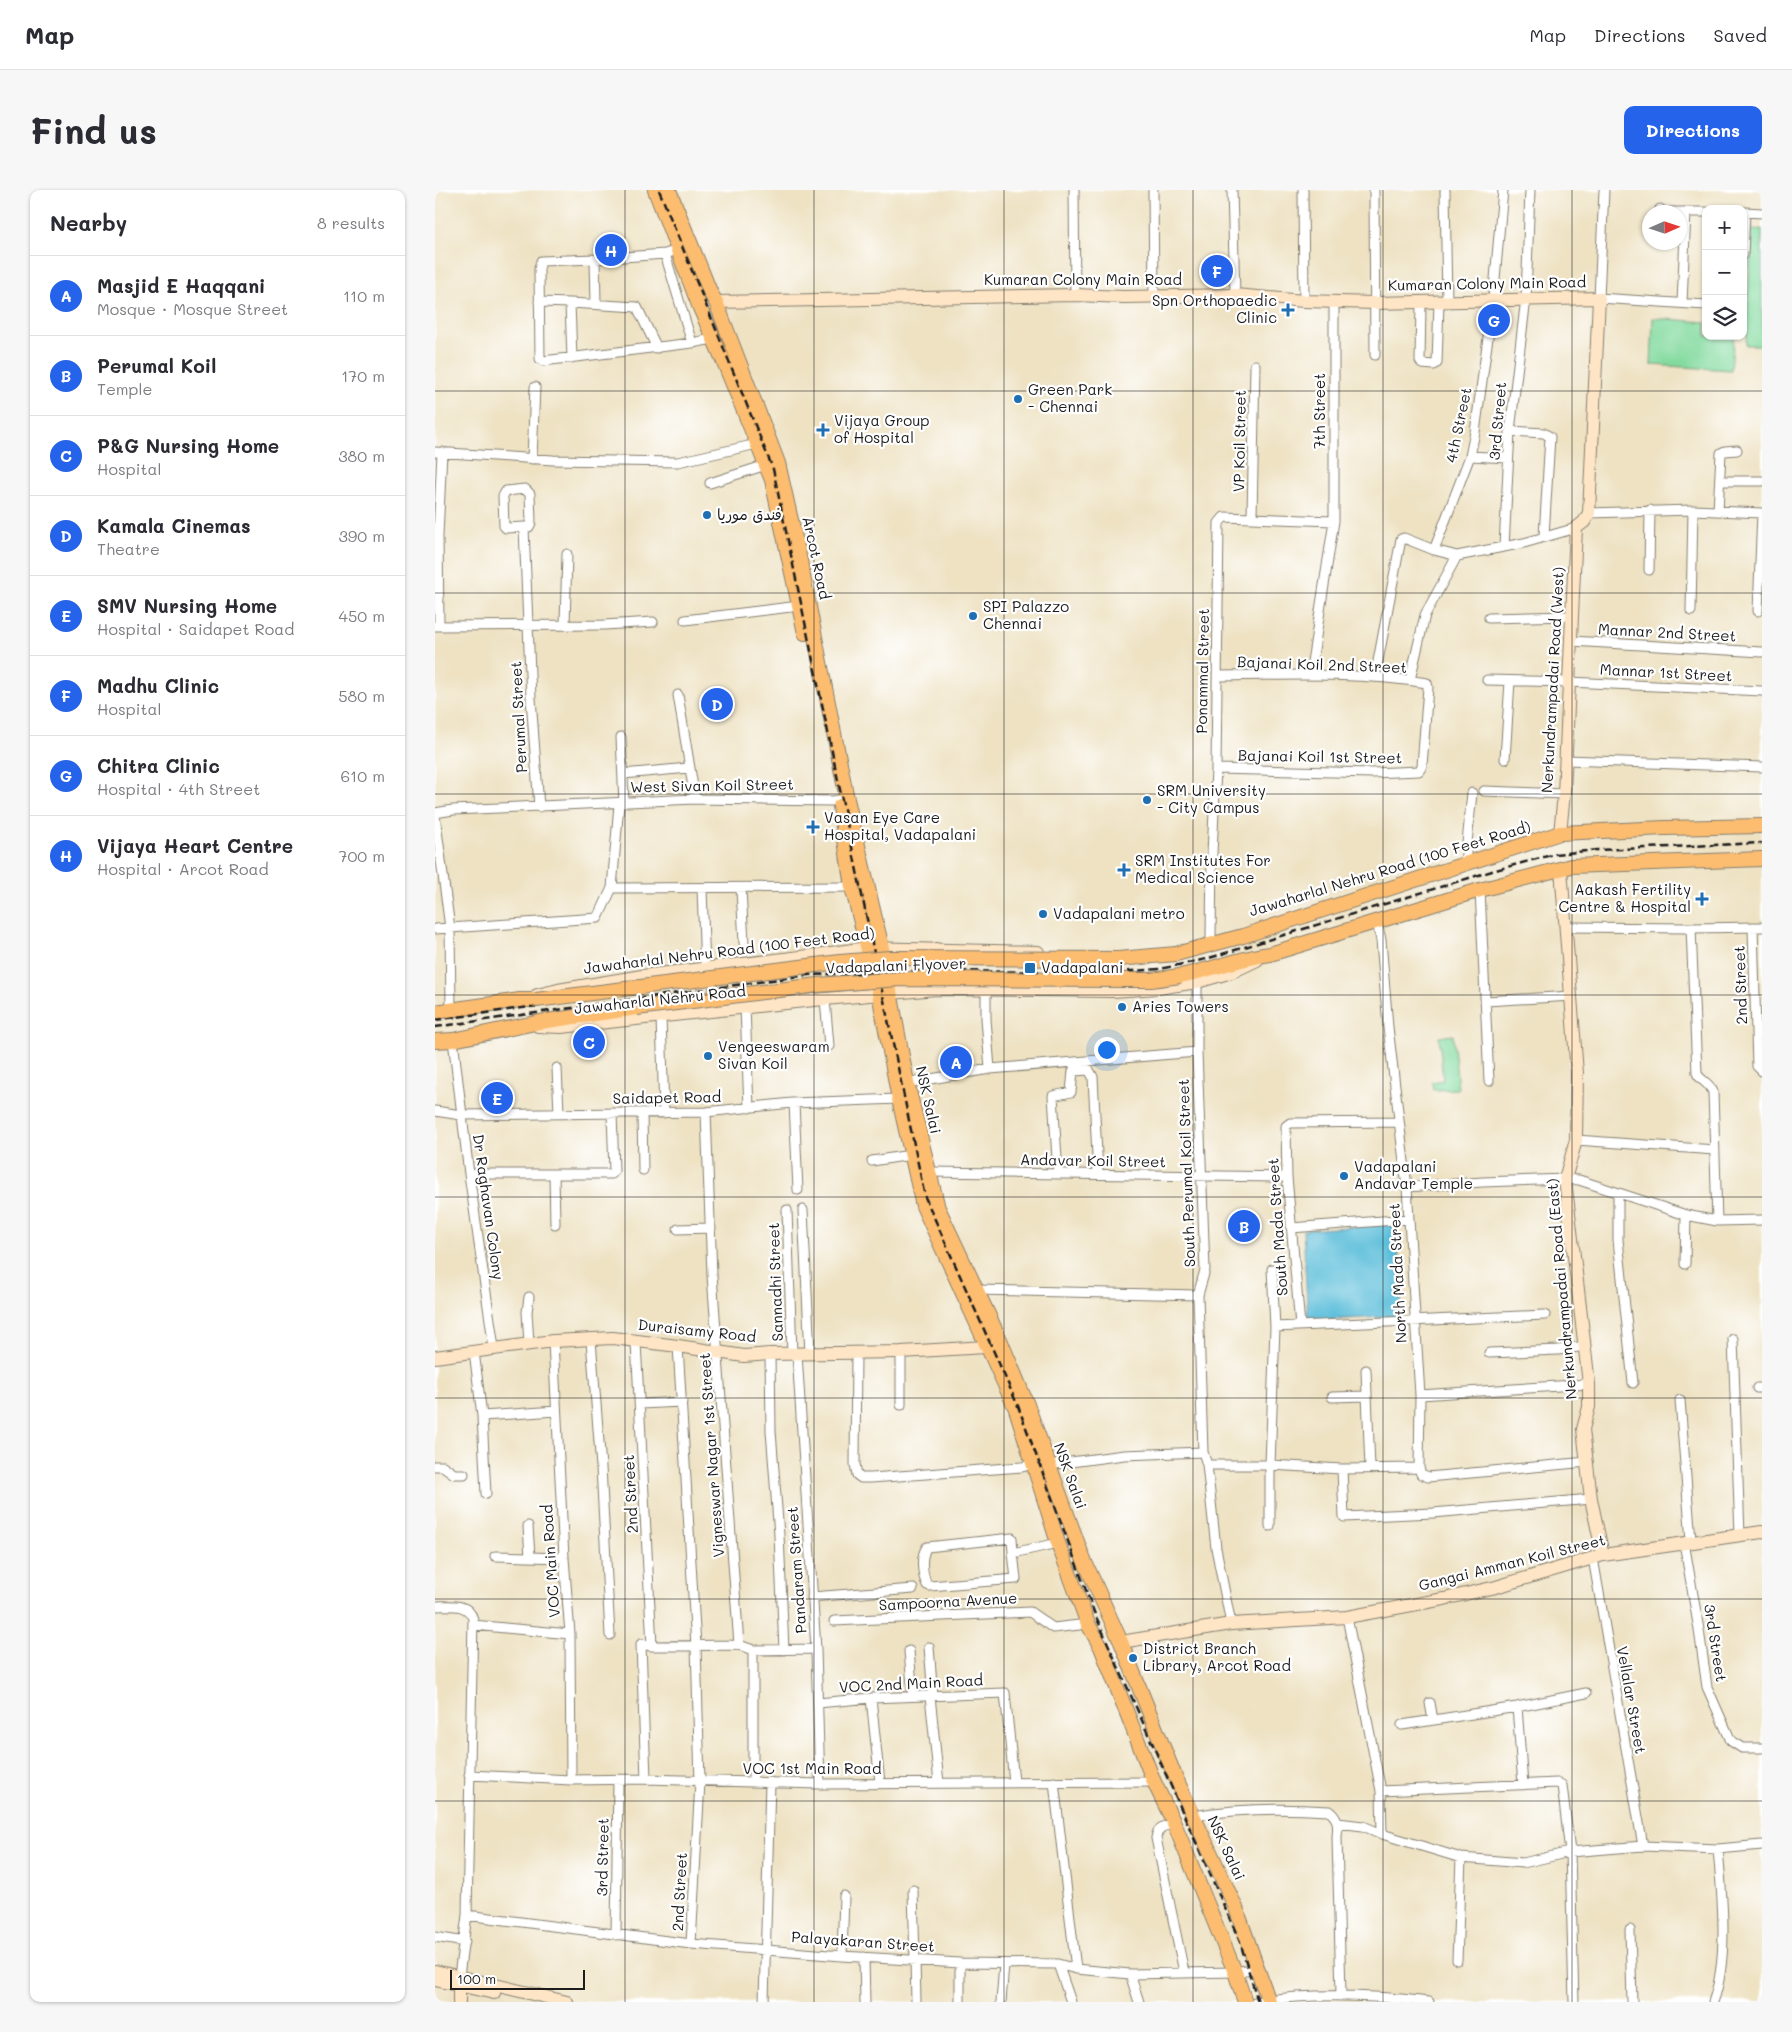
<!DOCTYPE html>
<meta charset="utf-8">
<style>
body{margin:0;font-family:Mali,"Playpen Sans Arabic",sans-serif;background:#f7f7f7;color:#2b2b33}
.controls{position:absolute;right:15px;top:15px;display:grid;overflow:hidden;border-radius:10px;box-shadow:0 1px 4px #0004}
.controls button{width:45px;height:45px;display:grid;place-items:center;padding:0;border:0;border-bottom:1px solid #e1e1e2;background:#fff;color:#2b2b33;font:25px sans-serif}
.compass{position:absolute;left:1207px;top:15px;width:45px;height:45px;border-radius:50%;background:#fff;box-shadow:0 1px 4px #0004;rotate:87deg}
.scale{position:absolute;left:15px;bottom:12px;width:135px;box-sizing:border-box;padding-left:5px;border:2px solid #1c1c1c;border-top:0;font-size:14px;line-height:18px;white-space:nowrap;color:#1c1c1c;-webkit-text-stroke:4px #fff;paint-order:stroke}
.you{position:absolute;left:671px;top:859px;width:18px;height:18px;margin:-12px;border:4px solid #fff;border-radius:50%;background:#1a73e8;box-shadow:0 0 0 8px #1a73e833}
.badge{display:grid;place-items:center;width:32px;height:32px;border-radius:50%;background:#2563eb;color:#fff;font-size:16px;font-weight:700}
.pin{position:absolute;translate:-50% -50%;border:2px solid #fff;box-shadow:0 1px 5px #0006}
.list{margin:0;padding:0;list-style:none}
h2{display:flex;justify-content:space-between;align-items:center;height:65px;margin:0;padding:0 20px;font-size:21px}
h2 small{font-size:16px;font-weight:400;color:#7c7c81}
.list li{display:grid;grid-template-columns:32px 1fr auto;gap:15px;align-items:center;box-sizing:border-box;height:80px;padding:0 20px;border-top:1px solid #e1e1e2}
.list b{display:block;font-size:19px;white-space:nowrap}
.list p{margin:0;font-size:16px;white-space:nowrap;color:#7c7c81}
.list em{font-size:16px;font-style:normal;color:#7c7c81}
.icon{flex:none;width:28px;height:28px;fill:none;stroke:currentColor;stroke-width:2;stroke-linecap:round;stroke-linejoin:round}
.map{position:relative;flex:none;width:1327px;height:1812px;overflow:hidden;border-radius:10px}
header{display:flex;align-items:center;gap:30px;box-sizing:border-box;height:70px;padding:0 25px;background:#fff;border-bottom:1px solid #e1e1e2}
header strong{font-size:24px}
nav{display:flex;gap:28px;margin-inline-start:auto;font-size:18px}
.intro{display:flex;align-items:center;justify-content:space-between;box-sizing:border-box;height:120px;padding:0 30px}
h1{margin:0;font-size:35px}
.button{padding:12px 22px;border-radius:10px;background:#2563eb;color:#fff;font-size:18px;font-weight:700}
main{display:flex;gap:30px;padding:0 30px}
aside{flex:1;background:#fff;border-radius:10px;box-shadow:0 1px 4px #0004}
.map>svg:first-child{display:block}
.green{fill:#83da9f;stroke:#507b5e}
.water{fill:#5cbeda;stroke:#3c6d7b}
.lines{fill:none;stroke-linecap:round;stroke-linejoin:round}
.street-casing{stroke:#857f70;stroke-width:11}
.secondary-casing{stroke:#857f70;stroke-width:14}
.primary-casing{stroke:#857f70;stroke-width:16}
.street{stroke:#fff;stroke-width:9}
.secondary{stroke:#fee5c5;stroke-width:12}
.primary{stroke:#fcbd6f;stroke-width:14}
.rail{stroke:#1c1c1c;stroke-width:2.5;stroke-dasharray:8 4;stroke-linecap:butt}
.primary-bridge-casing{stroke:#857f70;stroke-width:16;stroke-linecap:butt}
.primary-bridge{stroke:#fcbd6f;stroke-width:14}
.grid{fill:none;stroke:#1c1c1c;stroke-width:1;stroke-opacity:0.55}
.poi-dot{fill:#1f6fb2;stroke:#fff;stroke-width:2}
.labels{text-anchor:middle;stroke-width:4.5;stroke-linejoin:round;paint-order:stroke}
.street-label{font-size:15px;fill:#1c1c1c;stroke:#fff}
.poi-label{font-size:15px;fill:#1c1c1c;stroke:#fff;text-anchor:start}
</style>
<header>
<strong>Map</strong>
<nav><a>Map</a><a>Directions</a><a>Saved</a></nav>
</header>
<div class="intro"><h1>Find us</h1><a class="button">Directions</a></div>
<main>
<aside>
<h2>Nearby<small>8 results</small></h2>
<ul class="list">
<li><span class="badge">A</span><div><b>Masjid E Haqqani</b><p>Mosque · Mosque Street</p></div><em>110 m</em></li>
<li><span class="badge">B</span><div><b>Perumal Koil</b><p>Temple</p></div><em>170 m</em></li>
<li><span class="badge">C</span><div><b>P&amp;G Nursing Home</b><p>Hospital</p></div><em>380 m</em></li>
<li><span class="badge">D</span><div><b>Kamala Cinemas</b><p>Theatre</p></div><em>390 m</em></li>
<li><span class="badge">E</span><div><b>SMV Nursing Home</b><p>Hospital · Saidapet Road</p></div><em>450 m</em></li>
<li><span class="badge">F</span><div><b>Madhu Clinic</b><p>Hospital</p></div><em>580 m</em></li>
<li><span class="badge">G</span><div><b>Chitra Clinic</b><p>Hospital · 4th Street</p></div><em>610 m</em></li>
<li><span class="badge">H</span><div><b>Vijaya Heart Centre</b><p>Hospital · Arcot Road</p></div><em>700 m</em></li>
</ul>
</aside>
<div class="map">
<svg width="1327" height="1812" viewBox="0 0 1327 1812">
<rect width="100%" height="100%" fill="#fff"/>
<filter id="ink" filterUnits="userSpaceOnUse"><feTurbulence type="fractalNoise" baseFrequency=".02" numOctaves="2"/><feDisplacementMap in="SourceGraphic" scale="10" xChannelSelector="R" yChannelSelector="G"/><feConvolveMatrix kernelMatrix="1 2 1 2 8 2 1 2 1" color-interpolation-filters="sRGB"/></filter>
<filter id="wash" filterUnits="userSpaceOnUse"><feTurbulence type="fractalNoise" baseFrequency=".0096" numOctaves="4" result="noise"/><feDisplacementMap in="SourceGraphic" scale="20" xChannelSelector="R" yChannelSelector="G"/><feGaussianBlur stdDeviation="1.12" result="paint"/><feColorMatrix in="noise" values="0 0 0 0 0 0 0 0 0 0 0 0 0 0 0 0 0 1.4 0 .05"/><feComposite in="paint" operator="in"/></filter>
<g filter="url(#wash)">
<rect width="100%" height="100%" fill="#eee2c3"/>
<!-- green -->
<path class="green" d="M1327,39V155H1311L1316,40Z
M1218,128L1271,132V146H1299L1296,180L1216,175Z
M1018,845L1023,899L998,900L997,892L1008,890L1004,847Z"/>
<!-- water -->
<path class="water" d="M962,1034L967,1126L873,1131L868,1040Z"/>
</g>
<g filter="url(#ink)">
<g class="lines">
<defs>
<path id="street" d="M639,0L640,105
M718,0L719,107
M797,0L800,105
M868,0L869,111
M939,0L940,165
M1010,0L1012,112
M1169,0L1164,108L1271,115
M1225,19L1228,22
M1235,22H1271
M243,60L230,64L160,69L106,71L104,79L105,169L108,171L257,153L278,149
M230,64L257,153
M1308,65L1310,22L1327,23
M160,69L161,114
M104,112L135,113
M986,113L985,171L987,174L999,175L1002,173L1004,112
M1247,113L1251,22
M137,168L135,113L202,117L222,158
M1075,241L1109,243L1115,247L1109,346
M0,262L118,270L243,272L322,254
M1035,266L1073,268
M97,269L100,197
M1285,291H1327
M275,293L331,275
M1283,321L1286,263L1290,261L1302,260
M1154,323L1258,320L1327,323L1323,421
M817,327L820,175
M89,337L71,338L69,336L68,306L71,301L90,299L95,304L96,333L94,337H89L96,508L104,617
M1069,357L1075,241L1091,108L1095,0
M999,360L1035,266L1040,242L1058,111L1068,0
M1214,380L1215,320
M1256,421L1258,320
M1054,428L1137,426
M250,430L364,416
M130,435L132,364
M0,436L169,435L218,432
M4,436L3,345L7,262
M1136,451L1327,462
M875,485L899,331V111
M940,487L966,349L969,348L999,360L1022,366L1089,353L1141,338
M975,490L990,425L1022,366
M1052,490L1134,492L1327,501
M243,505L260,609
M186,547L189,613
M1070,569L1075,491
M1131,570L1327,577
M781,579L937,583L984,581L987,576L993,497L992,493C923,482 852,485 782,486
M188,584L254,578
M1049,601L1129,604
M0,623L18,620L260,609L398,611L404,610
M0,625L15,738L16,819
M1030,673L1037,603
M177,698L417,697
M267,699L270,779
M306,699L309,753
M1045,700L1054,891
M942,732L946,750L953,837L972,997L985,1205L984,1278L986,1284L993,1287L1152,1272
M1130,737L1256,738L1327,737
M1318,737L1322,876L1327,881
M1256,738L1262,883C1265,891 1274,892 1278,902L1282,1031
M0,739L163,728L177,698L184,614
M776,748L777,664L781,579L784,333L789,327L899,331
M762,792V862L770,1080L763,1105L768,1262L772,1275L781,1358L796,1434
M551,800V829L555,879
M390,809L394,856
M1051,811L1137,806
M310,817L314,918
M226,827L229,923
M18,850L34,984L59,1158
M122,878L124,923
M472,893L555,879L762,862
M359,913L363,1000
M0,921L26,925L271,922L357,913L464,909
M271,922L277,1085L304,1455
M207,923L208,980
M1141,950L1280,960
M437,971L476,965
M493,982L852,987
M34,984H177L179,981L177,923
M119,984L120,1034
M623,984L618,906L636,902L638,881L654,880L658,887L663,984
M972,997L1048,992L1130,989L1144,990L1251,1025L1282,1031L1327,1030
M1183,1003V1050L1198,1193
M352,1020L357,1164
M368,1020L375,1164
M856,1038L973,1029
M243,1039L276,1038
M1250,1074L1251,1025
M540,1100L763,1105
M94,1107L92,1122L94,1154
M865,1136L852,987L851,936L855,933L964,932
M840,1137L1110,1125
M150,1149L156,1150L166,1277L175,1445
M1298,1149L1305,1346
M118,1151L129,1368L135,1444L136,1590
M201,1152L217,1456
M243,1156L261,1456L265,1592L256,1754
M39,1161L47,1226
M466,1162V1215
M1054,1163L1123,1160L1150,1156
M335,1164L336,1241L344,1345L349,1460
M362,1164L381,1459L385,1594
M421,1164L420,1274L422,1285L426,1288H436L587,1277L598,1274
M931,1180L935,1278
M1322,1198H1327
M985,1205L1154,1194
M897,1207L932,1206
M1245,1210L1256,1351
M205,1214L247,1212
M613,1275L689,1265L768,1262
M772,1275H835L907,1279L984,1278
M0,1276H8L19,1284H29
M907,1279L909,1327L998,1323L1156,1309
M51,1304L47,1226L121,1221
M93,1336L95,1367
M835,1336V1275L840,1137L837,1079
M1249,1352L1264,1440L1272,1497L1296,1551L1307,1558H1327
M578,1363L581,1389L495,1396L492,1395C487,1384 485,1366 492,1357L577,1348L578,1363L623,1353
M60,1366L129,1368
M1158,1368L1208,1656
M377,1407L478,1399
M0,1416C14,1416 33,1412 38,1429L32,1725L24,1786
M912,1427L946,1601L947,1644
M399,1431L595,1422L618,1438L653,1434
M38,1435L135,1444
M494,1457L498,1506
M318,1460V1592
M474,1461L478,1506
M495,1506L504,1593
M436,1508L445,1593
M383,1513L436,1508L570,1503L579,1592
M995,1513L998,1530
M1082,1517L1088,1595
M967,1535L1082,1517L1151,1503
M34,1585L136,1590L211,1589L385,1594L719,1592
M211,1589L206,1454L217,1456L304,1455L318,1460L381,1459
M619,1592L641,1779
M946,1601L1122,1593L1127,1595L1135,1662L1139,1812
M759,1626C803,1618 849,1618 894,1621C904,1629 903,1635 902,1647L906,1805
M739,1633C728,1636 723,1637 721,1648L749,1782
M903,1633L928,1636L947,1644L1026,1668L1088,1673L1135,1662L1208,1656L1283,1659L1327,1655
M478,1700L480,1770
M32,1725L256,1754L407,1766L525,1773L623,1774L641,1779L695,1784L800,1782L822,1778
M1195,1740L1197,1812
M181,1745L183,1590
M0,1747L30,1752
M407,1766L409,1706
M429,1767L430,1812
M480,1769L481,1812
M1022,1770L1026,1668
M623,1774L636,1812
M695,1784L704,1812
M329,1812L335,1592
M525,1812V1773
M566,1812L569,1774
M820,1812C877,1802 936,1805 994,1812
M1278,1812C1294,1769 1287,1705 1283,1659"/>
<path id="secondary" d="M281,112L640,105L689,107L800,105L869,111L940,113L1164,108L1154,323L1149,332L1141,338L1129,604L1125,643
M1126,679L1142,883L1141,950L1130,989L1154,1194V1217L1148,1239L1156,1309L1168,1365
M501,799V759
M102,805L123,800L207,786L374,766L432,758L603,762
M103,836L126,837L379,810L501,799L677,801L723,798L762,792L797,782L822,770
M0,1167L118,1151L178,1148L243,1156L309,1166L335,1164L466,1162L551,1157L566,1152
M686,1452L796,1434L912,1427L1009,1409L1061,1397L1168,1365L1327,1342
M0,1781L132,1812
M0,1790L59,1803
M24,1812V1787"/>
<path id="primary" d="M220,0L265,118L289,172L337,290L370,443
M234,0L276,104L281,112L343,273L363,361L412,609L447,758L472,893L503,1018L566,1152L591,1212L648,1368L686,1452L739,1584L801,1718L834,1812
M405,616L417,697L444,803L464,909L488,1016L581,1219L623,1353L653,1434L666,1457L719,1592L739,1633L800,1782L810,1812
M741,764L808,746L1125,643L1230,638L1327,636
M745,786C776,780 805,768 835,764L1045,700L1136,676L1327,669
M0,822L85,810H101
M0,851L18,850L105,832L202,818"/>
</defs>
<!-- street casing -->
<use href="#street" class="street-casing"/>
<!-- secondary casing -->
<use href="#secondary" class="secondary-casing"/>
<!-- primary casing -->
<use href="#primary" class="primary-casing"/>
<!-- street -->
<use href="#street" class="street"/>
<!-- secondary -->
<use href="#secondary" class="secondary"/>
<!-- primary -->
<use href="#primary" class="primary"/>
<!-- rail -->
<path class="rail" d="M224,0L338,279L490,1007L583,1216L659,1422L805,1752L823,1812
M0,830L124,813
M0,837L373,785L475,781L682,782L725,779L771,769L1057,681L1120,664L1162,660L1327,653"/>
<defs>
<path id="primary-bridge" d="M101,810L405,772L455,768L683,769L741,764
M202,818L383,795L465,789L692,790H716L745,786"/>
</defs>
<!-- primary-bridge casing -->
<use href="#primary-bridge" class="primary-bridge-casing"/>
<!-- primary-bridge -->
<use href="#primary-bridge" class="primary-bridge"/>
</g>
</g>
<!-- grid -->
<path class="grid" d="M190,0V1812M379,0V1812M569,0V1812M758,0V1812M948,0V1812M1137,0V1812M0,201H1327M0,403H1327M0,604H1327M0,805H1327M0,1007H1327M0,1208H1327M0,1409H1327M0,1611H1327"/>
<!-- markers -->
<g class="poi-dot">
<path d="M850.5 112.5h5v5h5v5h-5v5h-5v-5h-5v-5h5z"/>
<circle cx="583" cy="209" r="5"/>
<path d="M385.5 232.5h5v5h5v5h-5v5h-5v-5h-5v-5h5z"/>
<circle cx="272" cy="325" r="5"/>
<circle cx="538" cy="426" r="5"/>
<circle cx="712" cy="610" r="5"/>
<path d="M375.5 629.5h5v5h5v5h-5v5h-5v-5h-5v-5h5z"/>
<path d="M686.5 672.5h5v5h5v5h-5v5h-5v-5h-5v-5h5z"/>
<path d="M1264.5 701.5h5v5h5v5h-5v5h-5v-5h-5v-5h5z"/>
<circle cx="608" cy="724" r="5"/>
<rect x="589" y="772" width="12" height="12" rx="2.5"/>
<circle cx="687" cy="817" r="5"/>
<circle cx="273" cy="866" r="5"/>
<circle cx="909" cy="986" r="5"/>
<circle cx="698" cy="1468" r="5"/>
</g>
<g class="labels">
<!-- street labels -->
<g class="street-label">
<text x="648" y="95">Kumaran Colony Main Road</text>
<text transform="translate(1052 94) rotate(-1)" y="5">Kumaran Colony Main Road</text>
<text transform="translate(885 221) rotate(-90)" y="5">7th Street</text>
<text transform="translate(1063 231) rotate(-85)" y="5">3rd Street</text>
<text transform="translate(1024 235) rotate(-78)" y="5">4th Street</text>
<text transform="translate(805 251) rotate(-89)" y="5">VP Koil Street</text>
<text transform="translate(381 368) rotate(78)" y="5">Arcot Road</text>
<text transform="translate(1232 443) rotate(3)" y="5">Mannar 2nd Street</text>
<text transform="translate(887 475) rotate(2)" y="5">Bajanai Koil 2nd Street</text>
<text transform="translate(768 481) rotate(-89)" y="5">Ponammal Street</text>
<text transform="translate(1231 483) rotate(3)" y="5">Mannar 1st Street</text>
<text transform="translate(1118 490) rotate(-87)" y="5">Nerkundrampadai Road (West)</text>
<text transform="translate(84 527) rotate(-93)" y="5">Perumal Street</text>
<text transform="translate(885 567) rotate(1)" y="5">Bajanai Koil 1st Street</text>
<text transform="translate(277 596) rotate(-1)" y="5">West Sivan Koil Street</text>
<text transform="translate(955 679) rotate(-17)" y="5">Jawaharlal Nehru Road (100 Feet Road)</text>
<text transform="translate(294 761) rotate(-7)" y="5">Jawaharlal Nehru Road (100 Feet Road)</text>
<text transform="translate(461 776) rotate(-2)" y="5">Vadapalani Flyover</text>
<text transform="translate(1306 795) rotate(-92)" y="5">2nd Street</text>
<text transform="translate(225 810) rotate(-6)" y="5">Jawaharlal Nehru Road</text>
<text transform="translate(232 908) rotate(-1)" y="5">Saidapet Road</text>
<text transform="translate(493 910) rotate(77)" y="5">NSK Salai</text>
<text transform="translate(658 971) rotate(1)" y="5">Andavar Koil Street</text>
<text transform="translate(752 983) rotate(-92)" y="5">South Perumal Koil Street</text>
<text transform="translate(53 1017) rotate(82)" y="5">Dr Raghavan Colony</text>
<text transform="translate(843 1037) rotate(-94)" y="5">South Mada Street</text>
<text transform="translate(963 1083) rotate(-93)" y="5">North Mada Street</text>
<text transform="translate(341 1092) rotate(-92)" y="5">Sannadhi Street</text>
<text transform="translate(1127 1099) rotate(-95)" y="5">Nerkundrampadai Road (East)</text>
<text transform="translate(262 1141) rotate(6)" y="5">Duraisamy Road</text>
<text transform="translate(277 1265) rotate(-94)" y="5">Vigneswar Nagar 1st Street</text>
<text transform="translate(635 1286) rotate(70)" y="5">NSK Salai</text>
<text transform="translate(196 1304) rotate(-93)" y="5">2nd Street</text>
<text transform="translate(116 1371) rotate(-94)" y="5">VOC Main Road</text>
<text transform="translate(1077 1373) rotate(-14)" y="5">Gangai Amman Koil Street</text>
<text transform="translate(362 1380) rotate(-94)" y="5">Pandaram Street</text>
<text transform="translate(513 1412) rotate(-3)" y="5">Sampoorna Avenue</text>
<text transform="translate(1280 1453) rotate(81)" y="5">3rd Street</text>
<text transform="translate(476 1494) rotate(-3)" y="5">VOC 2nd Main Road</text>
<text transform="translate(1196 1510) rotate(80)" y="5">Vellalar Street</text>
<text x="377" y="1584">VOC 1st Main Road</text>
<text transform="translate(791 1658) rotate(65)" y="5">NSK Salai</text>
<text transform="translate(168 1667) rotate(-89)" y="5">3rd Street</text>
<text transform="translate(245 1702) rotate(-87)" y="5">2nd Street</text>
<text transform="translate(428 1752) rotate(4)" y="5">Palayakaran Street</text>
</g>
<!-- poi labels -->
<g class="poi-label">
<text x="842" y="116" text-anchor="end">Spn Orthopaedic<tspan x="842" dy="17">Clinic</tspan></text>
<text x="593" y="205">Green Park<tspan x="593" dy="17">- Chennai</tspan></text>
<text x="399" y="236">Vijaya Group<tspan x="399" dy="17">of Hospital</tspan></text>
<text x="282" y="330">فندق موريا</text>
<text x="548" y="422">SPI Palazzo<tspan x="548" dy="17">Chennai</tspan></text>
<text x="722" y="606">SRM University<tspan x="722" dy="17">- City Campus</tspan></text>
<text x="389" y="633">Vasan Eye Care<tspan x="389" dy="17">Hospital, Vadapalani</tspan></text>
<text x="700" y="676">SRM Institutes For<tspan x="700" dy="17">Medical Science</tspan></text>
<text x="1256" y="705" text-anchor="end">Aakash Fertility<tspan x="1256" dy="17">Centre &amp; Hospital</tspan></text>
<text x="618" y="729">Vadapalani metro</text>
<text x="606" y="783">Vadapalani</text>
<text x="697" y="822">Aries Towers</text>
<text x="283" y="862">Vengeeswaram<tspan x="283" dy="17">Sivan Koil</tspan></text>
<text x="919" y="982">Vadapalani<tspan x="919" dy="17">Andavar Temple</tspan></text>
<text x="708" y="1464">District Branch<tspan x="708" dy="17">Library, Arcot Road</tspan></text>
</g>
</g>
</svg>
<div class="controls">
<button>+</button>
<button>−</button>
<button><svg class="icon" aria-label="layers" viewBox="0 0 24 24"><path d="M12 4l9 5-9 5-9-5zM3 14l9 5 9-5"/></svg></button>
</div>
<svg class="compass" viewBox="-18 -18 36 36"><path d="M0-13l5 13h-10z" fill="#e53935"/><path d="M0 13l5-13h-10z" fill="#7c7c81"/></svg>
<div class="scale">100 m</div>
<div class="you"></div>
<div class="pin badge" style="left:521px;top:872px">A</div>
<div class="pin badge" style="left:809px;top:1036px">B</div>
<div class="pin badge" style="left:154px;top:852px">C</div>
<div class="pin badge" style="left:282px;top:514px">D</div>
<div class="pin badge" style="left:62px;top:908px">E</div>
<div class="pin badge" style="left:782px;top:81px">F</div>
<div class="pin badge" style="left:1059px;top:130px">G</div>
<div class="pin badge" style="left:176px;top:60px">H</div>
</div>
</main>
